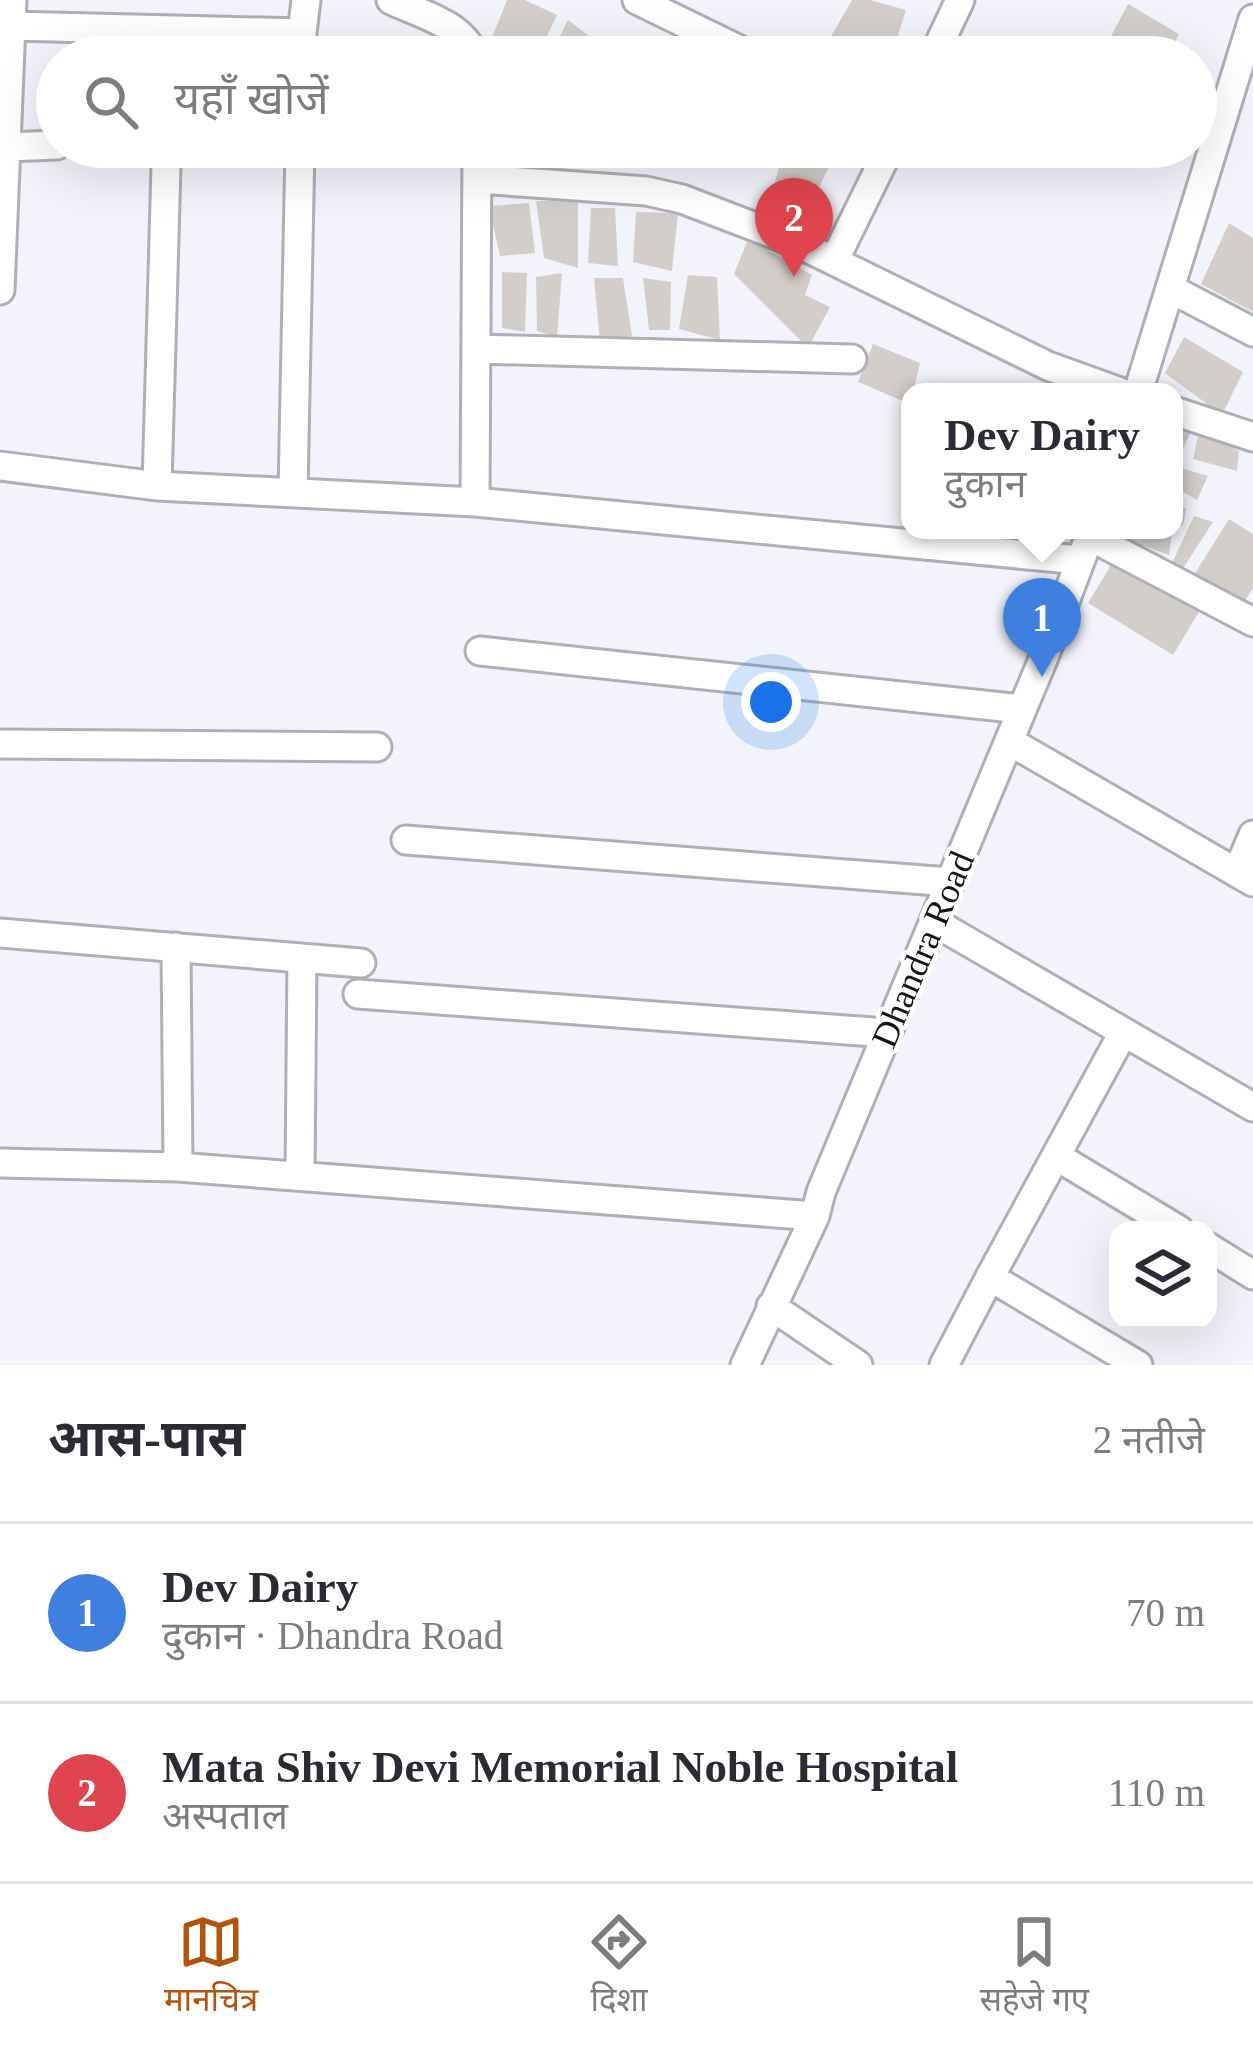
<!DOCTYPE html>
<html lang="hi">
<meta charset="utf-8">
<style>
body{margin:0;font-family:"Times New Roman","Noto Sans Devanagari",serif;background:#f7f7f7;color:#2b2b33}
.controls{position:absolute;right:36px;bottom:36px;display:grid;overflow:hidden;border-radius:24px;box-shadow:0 12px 48px #0002}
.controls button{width:108px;height:108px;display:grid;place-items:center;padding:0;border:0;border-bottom:3px solid #e1e1e2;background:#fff;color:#2b2b33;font:60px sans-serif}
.you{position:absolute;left:771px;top:702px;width:42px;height:42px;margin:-30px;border:9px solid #fff;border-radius:50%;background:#1a73e8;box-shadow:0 0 0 18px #1a73e833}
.badge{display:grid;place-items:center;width:78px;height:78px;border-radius:50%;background:#b45309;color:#fff;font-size:39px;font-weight:700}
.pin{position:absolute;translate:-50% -99px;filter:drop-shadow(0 3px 6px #0008)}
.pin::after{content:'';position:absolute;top:63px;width:42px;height:36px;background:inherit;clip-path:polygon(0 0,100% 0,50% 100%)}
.popup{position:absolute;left:901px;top:383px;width:282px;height:156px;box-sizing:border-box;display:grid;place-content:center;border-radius:24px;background:#fff;filter:drop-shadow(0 3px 9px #0005);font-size:39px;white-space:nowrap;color:#7c7c81}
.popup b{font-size:45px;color:#2b2b33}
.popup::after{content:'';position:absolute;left:50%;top:100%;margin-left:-24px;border:24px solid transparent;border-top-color:#fff}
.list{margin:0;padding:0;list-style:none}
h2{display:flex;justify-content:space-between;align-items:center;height:156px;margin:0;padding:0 48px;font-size:51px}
h2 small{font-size:39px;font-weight:400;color:#7c7c81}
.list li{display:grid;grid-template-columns:78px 1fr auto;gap:36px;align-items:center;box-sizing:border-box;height:180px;padding:0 48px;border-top:3px solid #e1e1e2}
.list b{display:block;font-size:45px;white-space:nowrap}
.list p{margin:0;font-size:39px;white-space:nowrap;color:#7c7c81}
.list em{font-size:39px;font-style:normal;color:#7c7c81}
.icon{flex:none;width:66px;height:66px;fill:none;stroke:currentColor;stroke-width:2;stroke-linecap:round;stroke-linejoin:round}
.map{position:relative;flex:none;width:1253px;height:1365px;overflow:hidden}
.search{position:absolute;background:#fff;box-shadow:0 12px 48px #0002;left:36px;right:36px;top:36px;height:132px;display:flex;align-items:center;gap:30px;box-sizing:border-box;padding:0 42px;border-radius:66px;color:#7c7c81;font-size:45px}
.sheet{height:516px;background:#fff}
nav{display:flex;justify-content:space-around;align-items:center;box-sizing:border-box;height:168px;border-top:3px solid #e1e1e2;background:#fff;font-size:33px;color:#7c7c81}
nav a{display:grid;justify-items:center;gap:6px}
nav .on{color:#b45309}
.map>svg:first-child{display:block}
.building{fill:#d3cec9}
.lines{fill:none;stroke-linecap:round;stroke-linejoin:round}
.minor-casing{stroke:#afb0b7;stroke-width:33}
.minor{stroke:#fff;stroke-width:27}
.labels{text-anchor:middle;stroke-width:9;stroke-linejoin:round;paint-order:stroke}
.street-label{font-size:36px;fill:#151517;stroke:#fff}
</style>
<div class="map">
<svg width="1253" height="1365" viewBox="0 0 1253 1365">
<rect width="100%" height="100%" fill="#f3f4fb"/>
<!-- building -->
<path class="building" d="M507,0H525L557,15L537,57L492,38Z
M852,0H870L906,10L891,57H819Z
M1128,4L1179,34L1168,57H1100Z
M568,20L597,42L593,57H549Z
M622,45L657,56V57H618Z
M784,147H802L831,163L807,212L774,186Z
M536,201H578V268L544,258Z
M529,203L535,253L500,256L489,206Z
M591,208H615L618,266L588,263Z
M636,212L678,213L672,271L633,262Z
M1229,223L1253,238V312L1201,284Z
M748,239L812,275L805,295L830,307L808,348L734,274Z
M502,272L527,273L525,332L502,328Z
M562,273L557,337L537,331L536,277Z
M688,275L717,277L720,340L679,329Z
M594,278H623L632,336L600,342Z
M643,278L671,282L670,330H649Z
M1184,337L1243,372L1222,415L1165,373Z
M873,344L920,363L910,404L858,382Z
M1174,426L1191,432L1177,460L1174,458Z
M1199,431L1239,451L1237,471L1193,459Z
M1174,466L1208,476L1197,500L1174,487Z
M1174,501L1186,509L1183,526L1174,521Z
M1194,516L1213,522L1182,570L1173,561Z
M1229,519L1253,534V588L1240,609L1192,578Z
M1121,530L1172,532L1169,555L1116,536Z
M1117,555L1202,607L1173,655L1088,603Z"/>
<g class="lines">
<defs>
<path id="minor" d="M391,0C420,14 464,24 474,57
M637,0L754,57
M11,26L302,33L301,57
M302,33L306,0
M933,57L960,0
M6,147L57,145
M153,147L160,151L166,166L157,486
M478,179L646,191L682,199L797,243L1048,366L1120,392
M834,261L890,147
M1171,289L1253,332
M0,290L12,0
M477,349L852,359
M1138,392L1253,19
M1174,411L1253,437
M0,466L157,486L475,502L1080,560
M293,492L300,147
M475,502L477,147
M1089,536L1253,622
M480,651L1022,709
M1009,741L1253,882
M0,744L377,747
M406,840L950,882
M1237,873L1253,835
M934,922L1253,1107
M0,933L361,963
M176,947L178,1167
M358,994L887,1033
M1123,1033L990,1277L1138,1365
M1056,1156L1179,1230
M0,1163L178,1167L815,1216
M300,1176L302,958
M1208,1247L1253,1275
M771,1306L858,1365
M745,1365L815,1216L821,1192L1044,657L1092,530
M944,1365L990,1277"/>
</defs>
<!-- minor casing -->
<use href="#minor" class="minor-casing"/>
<!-- minor -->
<use href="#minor" class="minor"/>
</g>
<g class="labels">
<!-- street labels -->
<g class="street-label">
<text transform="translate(922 949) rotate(-67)" y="13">Dhandra Road</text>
</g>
</g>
</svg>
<div class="controls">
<button><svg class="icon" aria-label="layers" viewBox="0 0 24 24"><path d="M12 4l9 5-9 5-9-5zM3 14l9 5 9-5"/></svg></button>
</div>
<div class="you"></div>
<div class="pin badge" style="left:1042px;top:677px;background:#3f7fe0">1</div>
<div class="popup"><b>Dev Dairy</b>दुकान</div>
<div class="pin badge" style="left:794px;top:277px;background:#e0444e">2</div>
<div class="search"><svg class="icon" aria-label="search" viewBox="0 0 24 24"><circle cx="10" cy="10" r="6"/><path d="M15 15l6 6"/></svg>यहाँ खोजें</div>
</div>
<section class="sheet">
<h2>आस-पास<small>2 नतीजे</small></h2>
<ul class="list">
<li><span class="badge" style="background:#3f7fe0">1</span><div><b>Dev Dairy</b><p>दुकान · Dhandra Road</p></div><em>70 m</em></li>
<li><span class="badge" style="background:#e0444e">2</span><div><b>Mata Shiv Devi Memorial Noble Hospital</b><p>अस्पताल</p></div><em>110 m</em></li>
</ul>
</section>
<nav>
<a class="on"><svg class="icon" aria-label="map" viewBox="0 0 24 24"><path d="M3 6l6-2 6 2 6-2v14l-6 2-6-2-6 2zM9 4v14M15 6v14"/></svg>मानचित्र</a>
<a><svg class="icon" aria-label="directions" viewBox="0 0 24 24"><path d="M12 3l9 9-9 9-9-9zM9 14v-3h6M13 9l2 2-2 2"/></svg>दिशा</a>
<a><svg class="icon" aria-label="saved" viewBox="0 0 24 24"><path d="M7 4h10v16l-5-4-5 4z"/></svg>सहेजे गए</a>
</nav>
